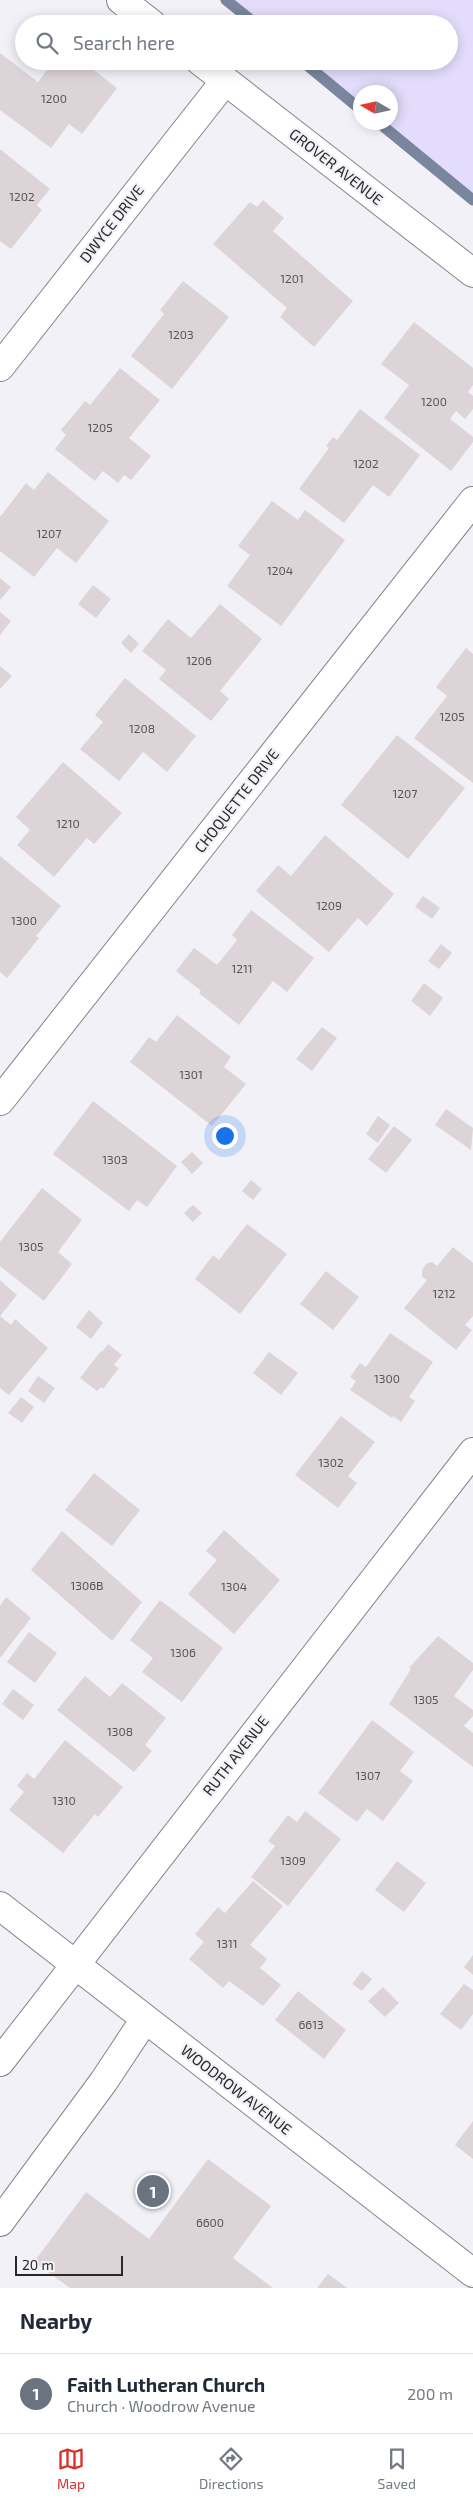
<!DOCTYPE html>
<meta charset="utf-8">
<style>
body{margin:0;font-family:"Exo 2",sans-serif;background:#f6f6f7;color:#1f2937}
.compass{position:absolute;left:353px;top:85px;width:45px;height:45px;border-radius:50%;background:#fff;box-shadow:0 2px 12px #0003;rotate:279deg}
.scale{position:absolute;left:15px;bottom:12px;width:108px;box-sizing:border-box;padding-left:5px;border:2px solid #29282b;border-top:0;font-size:14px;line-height:18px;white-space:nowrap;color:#29282b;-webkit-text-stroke:4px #f2f1f8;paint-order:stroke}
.you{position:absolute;left:224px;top:1135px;width:18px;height:18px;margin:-12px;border:4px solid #fff;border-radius:50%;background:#1a73e8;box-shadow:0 0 0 8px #1a73e833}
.badge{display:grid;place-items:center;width:32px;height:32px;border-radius:50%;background:#d93025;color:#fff;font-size:16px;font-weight:700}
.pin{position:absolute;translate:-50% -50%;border:2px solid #fff;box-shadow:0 1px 5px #0006}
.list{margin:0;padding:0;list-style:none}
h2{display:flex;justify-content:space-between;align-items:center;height:65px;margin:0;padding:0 20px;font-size:21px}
h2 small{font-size:16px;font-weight:400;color:#747a83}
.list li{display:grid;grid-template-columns:32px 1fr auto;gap:15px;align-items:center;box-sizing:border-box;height:80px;padding:0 20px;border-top:1px solid #e0e1e3}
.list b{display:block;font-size:19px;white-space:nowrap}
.list p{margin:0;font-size:16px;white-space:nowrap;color:#747a83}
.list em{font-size:16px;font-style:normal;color:#747a83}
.icon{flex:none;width:28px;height:28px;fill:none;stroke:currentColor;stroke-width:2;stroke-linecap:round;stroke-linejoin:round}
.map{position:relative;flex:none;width:473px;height:2288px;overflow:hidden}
.search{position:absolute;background:#fff;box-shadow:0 2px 12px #0003;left:15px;right:15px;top:15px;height:55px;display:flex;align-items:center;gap:12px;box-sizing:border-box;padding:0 18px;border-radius:28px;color:#747a83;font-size:19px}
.sheet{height:145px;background:#fff}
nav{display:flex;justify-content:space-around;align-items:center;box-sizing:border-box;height:70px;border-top:1px solid #e0e1e3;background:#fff;font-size:14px;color:#747a83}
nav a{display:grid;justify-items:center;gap:2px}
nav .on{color:#d93025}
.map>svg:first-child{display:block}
.green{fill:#e3ddfb}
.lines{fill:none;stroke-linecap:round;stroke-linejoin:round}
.stream{stroke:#7a869d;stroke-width:11}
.building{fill:#ddd4d7}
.minor-casing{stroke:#85848b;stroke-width:30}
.minor{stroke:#fff;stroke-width:28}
.labels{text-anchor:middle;stroke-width:4.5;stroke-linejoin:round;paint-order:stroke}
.number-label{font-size:12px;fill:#565356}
.street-label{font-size:15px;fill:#29282b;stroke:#f2f1f8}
</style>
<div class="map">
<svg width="473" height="2288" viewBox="0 0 473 2288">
<rect width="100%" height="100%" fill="#f2f1f8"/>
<!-- green -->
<path class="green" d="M219,0H473V197L377,123L390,122V92H360V110L298,61H449V24H250Z"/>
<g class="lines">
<!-- stream -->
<path class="stream" d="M226,0L256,24
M302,61L360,109
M378,122L473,200"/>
</g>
<!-- building -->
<path class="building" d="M0,53L38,82L54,61H82L117,88L82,134L69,124L51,148L0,110Z
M0,149L50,189L37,205L42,210L11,249L0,241Z
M263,200L284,218L273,231L353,301L314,347L280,317L287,308L213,244L250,202L257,207Z
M183,281L229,317L172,389L131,356L164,314L160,310Z
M414,322L473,368V385L468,392L473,396V409L465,419L456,411L450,419L473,437V442L451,471L384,418L409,385L381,364Z
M120,368L160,400L129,438L151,456L131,480L124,475L118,483L103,471L95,481L55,449L66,435L61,430L65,425L85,401L90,405Z
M360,409L420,455L389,497L373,485L344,523L299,489L329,448L326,446L333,437L337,440Z
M48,472L109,521L76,563L57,548L34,577L0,551V517L26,483L34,490Z
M272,501L298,520L305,510L345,540L281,626L227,586L250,555L238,546Z
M0,578L11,587L0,600Z
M93,585L111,599L96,618L78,604Z
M220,604L262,639L220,691L229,699L211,721L159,679L166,670L142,651L168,619L191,638Z
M0,612L11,621L0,635Z
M129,634L139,644L131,653L121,643Z
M466,648L473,654V783L414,738L447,696L436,687Z
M0,666L12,676L0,689Z
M125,678L196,736L167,772L143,752L119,781L80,749L103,722L95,715Z
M397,735L465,788L408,859L341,805Z
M63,762L122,813L94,844L87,838L54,877L17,845L30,830L16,817Z
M325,835L394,894L367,926L358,918L329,952L256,891L278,865L291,876Z
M0,856L61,906L36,936L39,938L7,978L0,972Z
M423,896L440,908L432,919L415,907Z
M251,910L314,958L287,992L273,981L239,1025L199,993L201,991L176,971L194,948L217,965L237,940L232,935Z
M441,944L452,953L439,969L428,961Z
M424,983L443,998L430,1016L411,1001Z
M177,1015L231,1057L224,1067L246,1084L212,1126L130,1062L149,1037L156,1042Z
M322,1027L337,1038L312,1071L296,1059Z
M93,1101L177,1166L147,1207L137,1200L129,1211L53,1154Z
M446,1109L473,1128L471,1150L435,1125Z
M378,1116L390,1125L378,1143L366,1134Z
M394,1126L412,1140L386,1173L368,1159Z
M192,1152L203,1163L192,1174L181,1162Z
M251,1180L262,1189L253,1200L242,1191Z
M42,1188L82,1220L58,1252L72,1264L44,1301L0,1266V1242Z
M193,1205L202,1213L193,1222L184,1213Z
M247,1224L287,1254L240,1314L195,1279L213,1255L219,1260Z
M453,1247L473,1263V1316L465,1325L472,1330L456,1350L404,1308L427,1280L422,1277V1270L426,1264L432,1262L437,1266Z
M326,1271L359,1297L333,1330L300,1304Z
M0,1280L17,1295L0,1316L11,1325L15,1319L48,1348L9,1395L0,1388Z
M89,1310L103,1323L91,1339L76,1327Z
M390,1333L433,1362L409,1397L415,1401L401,1422L393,1416L392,1418L350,1390L356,1381L350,1377L360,1363L366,1367Z
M108,1344L122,1355L114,1365L119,1368L103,1389L101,1387L97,1391L80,1378L101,1351L102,1352Z
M269,1352L298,1373L281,1395L253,1373Z
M38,1376L55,1388L44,1403L28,1391Z
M21,1397L34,1407L22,1423L8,1413Z
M341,1416L375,1442L348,1476L357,1483L338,1508L295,1475Z
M94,1473L140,1510L112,1546L65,1510Z
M224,1530L280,1580L234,1634L188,1594L217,1560L206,1551Z
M62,1531L142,1602L112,1641L31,1570Z
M6,1597L31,1618L0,1658V1606Z
M160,1600L223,1648L182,1702L142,1672L153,1658L130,1640Z
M29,1632L57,1653L35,1683L7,1662Z
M438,1636L473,1663V1670L454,1696L473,1710V1716L464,1726L473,1733V1767L389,1704L411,1669L409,1668Z
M85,1676L110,1697L122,1683L166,1718L145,1745L152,1751L134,1772L57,1710Z
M13,1689L34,1705L23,1720L2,1704Z
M372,1720L414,1752L400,1771L413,1781L383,1821L367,1809L357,1822L318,1793Z
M65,1740L123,1787L98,1817L95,1814L63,1853L9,1810L24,1792L17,1786L27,1773L34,1779Z
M305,1811L341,1839L288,1906L251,1877L275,1846L268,1841L288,1815L297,1822Z
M397,1861L426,1883L404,1912L375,1890Z
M253,1881L283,1906L250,1945L267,1959L260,1968L281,1985L263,2006L229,1981L223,1988L189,1959L204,1942L195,1934L218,1907L225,1913Z
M473,1955V1975L464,1967Z
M362,1971L372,1979L362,1991L352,1984Z
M464,1984L473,1990V2014L461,2030L440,2014Z
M383,1987L399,2003L385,2017L368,2001Z
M298,1991L346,2030L324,2059L275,2020Z
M473,2121V2159L455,2145Z
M208,2159L271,2206L233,2258L273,2288H70L34,2262L86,2192L149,2239Z
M328,2274L347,2288H317Z"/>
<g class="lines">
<defs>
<path id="minor" d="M121,0L152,24
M200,61L473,273
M0,367L225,81
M0,1101L473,501
M0,1906L473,2273
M0,2062L473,1452
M0,2222L104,2081L145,2019"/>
</defs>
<!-- minor casing -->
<use href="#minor" class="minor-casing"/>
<!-- minor -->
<use href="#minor" class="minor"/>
</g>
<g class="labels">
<!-- number labels -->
<g class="number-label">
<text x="54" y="103">1200</text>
<text x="22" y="201">1202</text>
<text x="292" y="283">1201</text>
<text x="181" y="339">1203</text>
<text x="434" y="406">1200</text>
<text x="100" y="432">1205</text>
<text x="366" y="468">1202</text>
<text x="49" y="538">1207</text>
<text x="280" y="575">1204</text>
<text x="199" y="665">1206</text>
<text x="452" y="721">1205</text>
<text x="142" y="733">1208</text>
<text x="405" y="798">1207</text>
<text x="68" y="828">1210</text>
<text x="329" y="910">1209</text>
<text x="24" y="925">1300</text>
<text x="242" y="973">1211</text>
<text x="191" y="1079">1301</text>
<text x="115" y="1164">1303</text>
<text x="31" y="1251">1305</text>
<text x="444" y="1298">1212</text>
<text x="387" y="1383">1300</text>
<text x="331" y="1467">1302</text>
<text x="87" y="1590">1306B</text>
<text x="234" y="1591">1304</text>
<text x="183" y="1657">1306</text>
<text x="426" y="1704">1305</text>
<text x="120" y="1736">1308</text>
<text x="368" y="1780">1307</text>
<text x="64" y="1805">1310</text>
<text x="293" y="1865">1309</text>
<text x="227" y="1948">1311</text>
<text x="311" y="2029">6613</text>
<text x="210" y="2227">6600</text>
</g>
<!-- street labels -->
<g class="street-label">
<text transform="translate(336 167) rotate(38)" y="5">GROVER AVENUE</text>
<text transform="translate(112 224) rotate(-52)" y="5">DWYCE DRIVE</text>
<text transform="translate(237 801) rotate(-52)" y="5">CHOQUETTE DRIVE</text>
<text transform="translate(236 1756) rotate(-52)" y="5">RUTH AVENUE</text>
<text transform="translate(236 2090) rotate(38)" y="5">WOODROW AVENUE</text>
</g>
</g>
</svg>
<svg class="compass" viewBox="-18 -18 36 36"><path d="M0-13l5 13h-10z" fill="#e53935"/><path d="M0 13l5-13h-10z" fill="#747a83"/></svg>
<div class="scale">20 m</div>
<div class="you"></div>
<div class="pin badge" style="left:153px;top:2191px;background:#6b7280">1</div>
<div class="search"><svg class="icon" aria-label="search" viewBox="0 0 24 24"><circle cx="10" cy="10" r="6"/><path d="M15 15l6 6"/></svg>Search here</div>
</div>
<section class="sheet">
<h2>Nearby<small></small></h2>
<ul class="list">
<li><span class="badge" style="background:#6b7280">1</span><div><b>Faith Lutheran Church</b><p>Church · Woodrow Avenue</p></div><em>200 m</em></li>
</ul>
</section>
<nav>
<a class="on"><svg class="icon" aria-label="map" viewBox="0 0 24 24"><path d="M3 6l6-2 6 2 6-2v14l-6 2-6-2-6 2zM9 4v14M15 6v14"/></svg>Map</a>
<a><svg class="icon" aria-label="directions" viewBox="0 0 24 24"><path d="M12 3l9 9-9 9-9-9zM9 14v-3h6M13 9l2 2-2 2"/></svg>Directions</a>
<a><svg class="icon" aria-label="saved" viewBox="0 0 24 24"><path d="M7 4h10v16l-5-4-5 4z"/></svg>Saved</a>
</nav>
